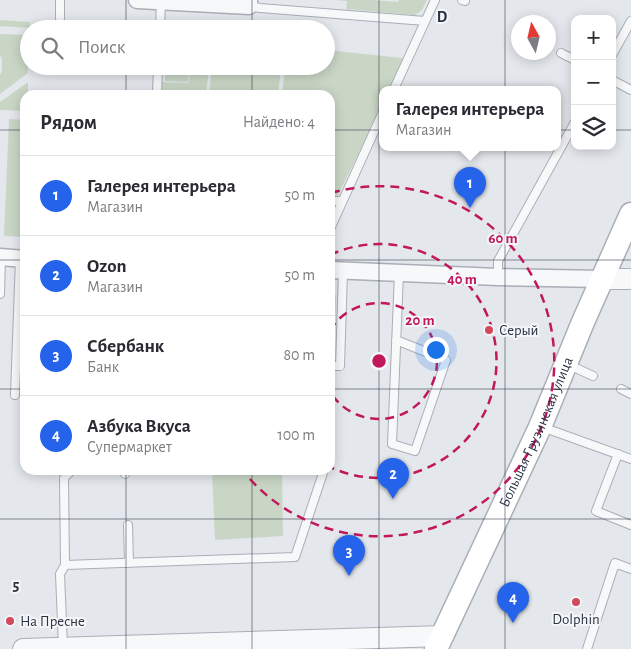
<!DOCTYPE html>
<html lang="ru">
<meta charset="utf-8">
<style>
body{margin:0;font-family:"Alegreya Sans",sans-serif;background:#f2f2f3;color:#2b2b33}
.controls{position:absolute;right:15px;top:15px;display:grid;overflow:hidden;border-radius:10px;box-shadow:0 2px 12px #0003}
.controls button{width:45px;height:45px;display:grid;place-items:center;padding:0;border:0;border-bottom:1px solid #e1e1e2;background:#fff;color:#2b2b33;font:25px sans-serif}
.compass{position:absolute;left:511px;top:15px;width:45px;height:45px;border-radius:50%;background:#fff;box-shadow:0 2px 12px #0003;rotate:352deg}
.you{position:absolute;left:435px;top:349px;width:18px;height:18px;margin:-12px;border:4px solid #fff;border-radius:50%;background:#1a73e8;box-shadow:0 0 0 8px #1a73e833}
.badge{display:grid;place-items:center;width:32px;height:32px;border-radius:50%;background:#2563eb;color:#fff;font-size:16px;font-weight:700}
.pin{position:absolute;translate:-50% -41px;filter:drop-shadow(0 1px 2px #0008)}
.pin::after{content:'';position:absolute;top:26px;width:18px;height:15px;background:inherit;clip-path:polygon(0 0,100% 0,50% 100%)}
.popup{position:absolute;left:379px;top:86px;width:182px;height:65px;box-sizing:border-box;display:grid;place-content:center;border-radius:10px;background:#fff;filter:drop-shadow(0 1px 4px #0005);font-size:16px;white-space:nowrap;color:#7c7c81}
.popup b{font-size:19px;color:#2b2b33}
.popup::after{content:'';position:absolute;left:50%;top:100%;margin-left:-10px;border:10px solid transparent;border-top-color:#fff}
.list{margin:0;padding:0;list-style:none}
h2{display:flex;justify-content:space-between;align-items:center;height:65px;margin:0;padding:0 20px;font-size:21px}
h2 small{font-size:16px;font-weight:400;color:#7c7c81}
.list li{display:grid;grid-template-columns:32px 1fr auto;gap:15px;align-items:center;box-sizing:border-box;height:80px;padding:0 20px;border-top:1px solid #e1e1e2}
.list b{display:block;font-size:19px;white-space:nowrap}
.list p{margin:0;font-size:16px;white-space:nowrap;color:#7c7c81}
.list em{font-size:16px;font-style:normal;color:#7c7c81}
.icon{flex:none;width:28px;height:28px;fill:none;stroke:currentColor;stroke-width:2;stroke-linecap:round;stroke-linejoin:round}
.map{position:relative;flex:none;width:631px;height:649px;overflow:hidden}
.search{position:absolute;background:#fff;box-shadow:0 2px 12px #0003;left:20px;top:20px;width:315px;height:55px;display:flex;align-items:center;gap:12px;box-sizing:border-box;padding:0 18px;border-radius:28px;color:#7c7c81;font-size:19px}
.panel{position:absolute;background:#fff;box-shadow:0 2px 12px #0003;left:20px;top:90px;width:315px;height:385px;border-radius:15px}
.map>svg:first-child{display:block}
.green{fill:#c9d6c5}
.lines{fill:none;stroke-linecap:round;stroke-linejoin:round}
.service-casing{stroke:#a9aeb7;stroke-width:10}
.minor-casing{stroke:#a9aeb7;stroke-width:19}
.tertiary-casing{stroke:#a9aeb7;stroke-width:22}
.secondary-casing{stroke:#a9aeb7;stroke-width:25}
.service{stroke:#f7f8fa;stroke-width:8}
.minor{stroke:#f7f8fa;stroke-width:16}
.tertiary{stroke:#f7f8fa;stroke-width:20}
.secondary{stroke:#fff;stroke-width:22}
.grid{fill:none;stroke:#2b3445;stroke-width:1;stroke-opacity:0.55}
.ring{fill:none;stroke:#c2185b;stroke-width:2.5;stroke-dasharray:9 6}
.poi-dot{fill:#d1495b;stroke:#f4f6f9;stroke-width:2}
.labels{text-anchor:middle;stroke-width:4;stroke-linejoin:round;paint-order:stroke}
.poi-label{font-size:15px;fill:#2b3445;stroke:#f4f6f9;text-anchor:start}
.street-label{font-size:15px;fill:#2b3445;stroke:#f4f6f9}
.grid-label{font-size:16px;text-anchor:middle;font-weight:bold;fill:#2b3445;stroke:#f4f6f9;stroke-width:4;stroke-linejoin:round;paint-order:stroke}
.centre{fill:#c2185b;stroke:#f4f6f9;stroke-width:2.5}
.ring-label{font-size:15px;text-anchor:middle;font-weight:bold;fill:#c2185b;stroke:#f4f6f9;stroke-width:4;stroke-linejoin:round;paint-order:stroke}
</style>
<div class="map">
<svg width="631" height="649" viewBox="0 0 631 649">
<rect width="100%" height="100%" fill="#e4e7ec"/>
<!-- green -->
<path class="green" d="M334,0H372L398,2L399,0H427L422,10L415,15L346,9L347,1Z
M0,20L30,22V28L0,26Z
M0,34L28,35V73L0,94V75L2,71V60L0,54Z
M326,50L402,58L404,60L391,89H382V106L340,191C338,196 336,197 330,197V95H282L285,66H326Z
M165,66H189L188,82L165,81Z
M190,66H209L206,95H160L161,82L189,83Z
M212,66H281L278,95H209Z
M28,82V95H25V111L0,110V102Z
M9,119L25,120V237L4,236Z
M330,295H336L334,352H330Z
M212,470H282L283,536L215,540Z"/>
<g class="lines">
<defs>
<path id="service" d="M462,0L465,1
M249,6L260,8L425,21
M60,18V0
M160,29L161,0
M561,53L575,60
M612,55L631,21
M612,80L631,90
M394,89L435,0
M157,95L158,66
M330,201H342
M330,229L382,114
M498,277V261L575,122
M0,294L1,257
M396,340L446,360L415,451L392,444L399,273
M567,364L593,376
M330,366H340L343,271
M621,389L631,394
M15,395L20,259
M542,427L631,459
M618,454L596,511L631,525
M125,470V474
M128,525L129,563
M65,565L64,478L72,470
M63,647L60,574L65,565L295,557L324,470
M587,649L615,563L631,569"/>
<path id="minor" d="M137,0L249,6V0
M0,257L25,259
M330,270L498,277L601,279"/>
<path id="tertiary" d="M601,279H631
M23,649L443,636"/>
<g id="secondary">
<path id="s1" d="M436,649L540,427L583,322L631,214"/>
</g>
</defs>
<!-- service casing -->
<use href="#service" class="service-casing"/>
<!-- minor casing -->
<use href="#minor" class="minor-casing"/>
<!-- tertiary casing -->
<use href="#tertiary" class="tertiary-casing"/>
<!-- secondary casing -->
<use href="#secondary" class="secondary-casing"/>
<!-- service -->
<use href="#service" class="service"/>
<!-- minor -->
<use href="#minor" class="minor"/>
<!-- tertiary -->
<use href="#tertiary" class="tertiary"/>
<!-- secondary -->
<use href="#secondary" class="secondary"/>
</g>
<!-- grid -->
<path class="grid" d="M126,0V29M252,0V29M379,0V649M505,0V649M126,66V95M252,66V95M0,130H25M330,130H575M612,130H631M0,260H25M330,260H631M0,389H25M330,389H631M126,470V649M252,470V649M0,519H631"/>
<!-- distance rings -->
<g class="ring">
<path d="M330 330A58 58 0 1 1 330 392"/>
<path d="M330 255A117 117 0 1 1 330 467"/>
<path d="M331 193A175 175 0 1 1 243 471"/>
</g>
<!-- markers -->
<g class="poi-dot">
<circle cx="489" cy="330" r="5"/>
<circle cx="576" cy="602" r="5"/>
<circle cx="10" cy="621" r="5"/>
</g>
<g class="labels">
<!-- poi labels -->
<g class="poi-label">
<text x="499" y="335">Серый</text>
<text x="576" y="624" text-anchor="middle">Dolphin</text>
<text x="20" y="626">На Пресне</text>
</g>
<!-- street labels -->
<g class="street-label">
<text dy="5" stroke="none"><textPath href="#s1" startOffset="239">Большая Грузинская улица</textPath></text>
</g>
</g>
<g class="grid-label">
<text x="442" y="22">D</text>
<text x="16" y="590">5</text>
</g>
<circle cx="379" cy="361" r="8" class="centre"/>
<g class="ring-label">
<text x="503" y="243">60 m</text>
<text x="462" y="284">40 m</text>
<text x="420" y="325">20 m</text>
</g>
</svg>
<div class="controls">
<button>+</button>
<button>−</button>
<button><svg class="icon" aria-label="layers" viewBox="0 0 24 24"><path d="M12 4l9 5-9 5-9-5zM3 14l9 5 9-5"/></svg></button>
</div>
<svg class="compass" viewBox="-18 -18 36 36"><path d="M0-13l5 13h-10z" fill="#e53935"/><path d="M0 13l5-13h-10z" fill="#7c7c81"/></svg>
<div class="you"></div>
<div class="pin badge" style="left:470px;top:208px">1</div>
<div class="popup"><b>Галерея интерьера</b>Магазин</div>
<div class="pin badge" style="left:393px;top:499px">2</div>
<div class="pin badge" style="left:349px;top:576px">3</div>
<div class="pin badge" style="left:513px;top:623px">4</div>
<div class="search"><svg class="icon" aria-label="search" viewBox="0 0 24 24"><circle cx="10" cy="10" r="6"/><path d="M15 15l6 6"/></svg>Поиск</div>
<section class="panel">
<h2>Рядом<small>Найдено: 4</small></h2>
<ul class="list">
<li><span class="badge">1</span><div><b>Галерея интерьера</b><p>Магазин</p></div><em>50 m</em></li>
<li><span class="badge">2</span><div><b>Ozon</b><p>Магазин</p></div><em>50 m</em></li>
<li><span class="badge">3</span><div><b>Сбербанк</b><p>Банк</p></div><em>80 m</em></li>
<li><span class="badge">4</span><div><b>Азбука Вкуса</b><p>Супермаркет</p></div><em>100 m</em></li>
</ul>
</section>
</div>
